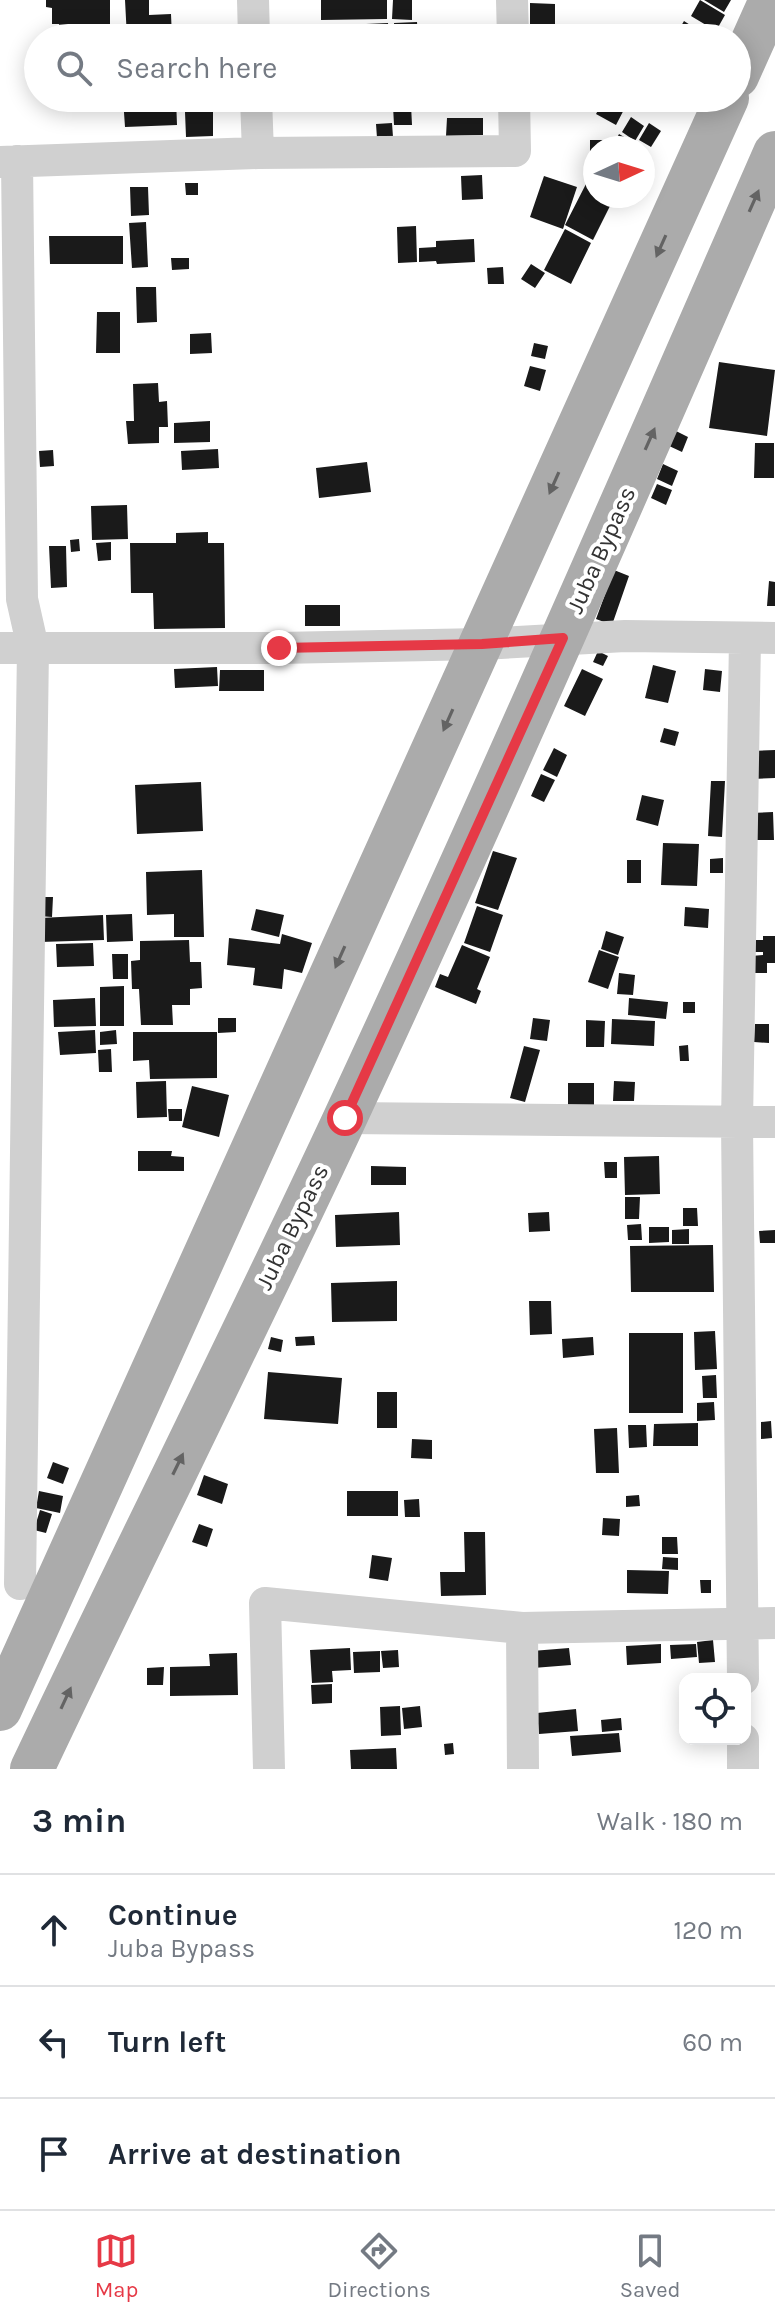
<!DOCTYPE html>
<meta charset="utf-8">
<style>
body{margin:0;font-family:Karla,sans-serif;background:#f6f6f7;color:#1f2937}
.controls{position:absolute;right:24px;bottom:24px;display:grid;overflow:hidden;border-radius:16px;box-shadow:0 4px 20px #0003}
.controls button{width:72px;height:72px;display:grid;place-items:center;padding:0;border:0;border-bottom:2px solid #e0e1e3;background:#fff;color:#1f2937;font:40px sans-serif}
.compass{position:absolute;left:583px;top:136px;width:72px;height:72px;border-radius:50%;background:#fff;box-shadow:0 4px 20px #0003;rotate:86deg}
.stop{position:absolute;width:24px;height:24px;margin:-18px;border:6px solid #e63946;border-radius:50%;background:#fff}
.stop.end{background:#e63946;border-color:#fff;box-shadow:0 2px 8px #0008}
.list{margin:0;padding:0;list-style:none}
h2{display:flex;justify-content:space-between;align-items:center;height:104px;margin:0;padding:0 32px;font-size:34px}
h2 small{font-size:26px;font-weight:400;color:#747a83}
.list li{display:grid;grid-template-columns:52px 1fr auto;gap:24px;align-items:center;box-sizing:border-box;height:112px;padding:0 32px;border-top:2px solid #e0e1e3}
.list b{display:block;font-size:30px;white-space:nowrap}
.list p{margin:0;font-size:26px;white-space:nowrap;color:#747a83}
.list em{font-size:26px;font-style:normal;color:#747a83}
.icon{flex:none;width:44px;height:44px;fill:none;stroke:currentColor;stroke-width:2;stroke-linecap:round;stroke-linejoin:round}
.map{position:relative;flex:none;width:775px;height:1769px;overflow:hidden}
.search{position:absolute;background:#fff;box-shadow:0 4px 20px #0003;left:24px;right:24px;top:24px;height:88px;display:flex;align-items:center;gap:20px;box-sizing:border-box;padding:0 28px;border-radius:44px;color:#747a83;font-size:30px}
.sheet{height:440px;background:#fff}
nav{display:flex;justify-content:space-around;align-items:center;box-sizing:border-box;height:112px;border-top:2px solid #e0e1e3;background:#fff;font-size:22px;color:#747a83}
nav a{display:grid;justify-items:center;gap:4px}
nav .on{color:#e63946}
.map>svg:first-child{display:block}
.building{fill:#1a1a1a}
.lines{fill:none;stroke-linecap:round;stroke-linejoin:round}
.street{stroke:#d0d0d0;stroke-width:32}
.primary{stroke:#ababab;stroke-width:44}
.oneway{fill:#636363}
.route{stroke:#e63946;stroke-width:10}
.labels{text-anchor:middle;stroke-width:8;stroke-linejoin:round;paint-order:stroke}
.street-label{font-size:24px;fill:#333;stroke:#fff}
</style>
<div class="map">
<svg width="775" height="1769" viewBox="0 0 775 1769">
<rect width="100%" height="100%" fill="#fff"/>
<!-- building -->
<path class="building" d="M46,0H110V35H59V24H52V8L46,7Z
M125,0H149V15L171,14L172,38H127Z
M321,0H387V19L321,20Z
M393,0H412V20L392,19Z
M700,0L725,15L716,31L691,16Z
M704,0H731L724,12Z
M530,3L555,4V38H530Z
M684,21L701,32L697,38H674Z
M417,22L418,38H395L394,23Z
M388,23L389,38H366V24Z
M465,25H475L476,38H466Z
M209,29L210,38H195V30Z
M123,98H176L177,125L125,127Z
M198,98H216V106L198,107Z
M544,98H565L564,106L544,103Z
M605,98H630L616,125L596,114Z
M411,105L412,125H394L393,106Z
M213,111V136L186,137L185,112Z
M631,117L644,126L635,141L622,132Z
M447,118H483V135L446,136Z
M392,123L393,137L377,138L376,124Z
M649,123L661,131L651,147L639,140Z
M619,134L640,146L639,148H612Z
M590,140H612V148H595V154H590Z
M482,175L483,199L462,200L461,176Z
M544,176L577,187L563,229L530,217Z
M587,182L595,186V196H615L593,240L565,225Z
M185,183H198V195H186Z
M130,187H148L149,215L131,216Z
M146,222L148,267L132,268L129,223Z
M416,226L417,262L398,263L397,227Z
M565,229L591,243L571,284L544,270Z
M49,236H123V264H50Z
M474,239L475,262L437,264L436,261L419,262V248L436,247V241Z
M171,258H189V269L172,270Z
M531,264L545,273L535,288L521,279Z
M503,267L504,284H488L487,268Z
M136,287H156L157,322L137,323Z
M97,312H120V353H96Z
M211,333L212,353L190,354V334Z
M534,343L548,346L545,359L531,356Z
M719,362L775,370L767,436L709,428Z
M530,366L546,370L540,391L524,386Z
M158,383L159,402L167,401L168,427H159V443L128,444L126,421H134L133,384Z
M210,421V442L174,443V423Z
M674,430L688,437L682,452L667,445Z
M755,443H774V478H754Z
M218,449L219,468L182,470L181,451Z
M53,450L54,466L40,467L39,451Z
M367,462L371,492L319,498L316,468Z
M663,464L678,471L672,486L657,479Z
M657,484L672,490L666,505L651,498Z
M127,505L128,539L92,540L91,506Z
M208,532V543H224L225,628L154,629L153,593H131L130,543H176V533Z
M79,539L80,551L71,552L70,540Z
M111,542V560L98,561L96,543Z
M49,546H66L67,587L51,588Z
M614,570L629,576L612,625L596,619Z
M769,581L775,582V606H767Z
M305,605H340V626H305Z
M598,651L608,656L603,666L593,662Z
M653,665L676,671L668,703L645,698Z
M217,667L218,686L175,688L174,669Z
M582,669L603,679L585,716L564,706Z
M705,669L722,671L720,692L703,690Z
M220,670H264V691H219Z
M664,728L679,732L675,746L660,742Z
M554,748L567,755L557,777L543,770Z
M775,750V778L752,779L751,751Z
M541,774L555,780L544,802L531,796Z
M711,781H725L722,837L708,836Z
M201,782L203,831L137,834L135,785Z
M642,795L664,800L658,826L636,820Z
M773,812L774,840H751L750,813Z
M663,843L699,844L697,886L661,885Z
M493,851L517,858L498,910L475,903Z
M723,858V873H710V859Z
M627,860H641V883H627Z
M202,870L204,937H174V914L147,915L146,872Z
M38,897H53L52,917L38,916Z
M477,906L503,915L490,952L464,943Z
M685,907L709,909L708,928L684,926Z
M256,909L284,915L279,937L251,930Z
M132,914L133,941L107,942L106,915Z
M103,915L104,940L40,942L39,918Z
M606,931L624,937L618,955L601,949Z
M282,934L312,943L302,973L284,969L282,989L253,985L255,968L227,965L229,938L280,944Z
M763,936H775V963H767V973H752L751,956L763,955V952H754V940H763Z
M189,940L190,962H201L202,988L190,989V1005H172L173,1025H141L139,989H132L131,961L140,960V941Z
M93,943L94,966L57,967L56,944Z
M462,945L490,957L477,989L481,991L476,1004L435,987L440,974L448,977Z
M599,950L619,957L608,989L588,982Z
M112,954H128V979H113Z
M619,973L635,975L633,995L617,994Z
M124,986V1026H100V987Z
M95,998L96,1026L54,1027L53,1000Z
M629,998L668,1002L666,1019L628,1015Z
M683,1002H695V1013H683Z
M218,1018H236V1032L218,1033Z
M533,1018L550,1020L547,1041L530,1039Z
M612,1019L655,1021L654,1046L611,1044Z
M586,1020L605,1021L604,1047H586Z
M755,1024H769V1043L754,1042Z
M95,1030L96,1053L60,1055L58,1032Z
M116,1030L117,1044L100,1045V1032Z
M133,1032H217V1078L150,1079L149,1060L133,1061Z
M688,1045L689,1061H680L679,1046Z
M524,1046L540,1050L525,1102L510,1098Z
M111,1049L112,1072H99L98,1050Z
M166,1081L167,1117L137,1118L136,1082Z
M614,1081L635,1082L634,1101H613Z
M568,1083H594V1110H568Z
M192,1086L229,1095L219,1137L182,1127Z
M168,1109H182V1121H169Z
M138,1151H172L171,1156L184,1157V1171H138Z
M659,1156L660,1194L625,1195L624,1157Z
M604,1162H617V1178H605Z
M371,1166L406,1167V1185H371Z
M625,1197H640L639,1219H625Z
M683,1208H697L698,1226H683Z
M399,1212L400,1245L336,1247L335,1215Z
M549,1212L550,1231L529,1232L528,1213Z
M641,1224L642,1240H628L627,1225Z
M649,1227H669V1242L649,1243Z
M689,1229V1244H672V1230Z
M775,1230V1243H760L759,1231Z
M713,1245L714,1292H631L630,1246Z
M397,1281V1321L332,1322L331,1283Z
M529,1301H551L552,1334L530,1335Z
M715,1331L717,1369L695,1370L694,1332Z
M629,1333H683V1413H629Z
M314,1336L315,1345L296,1346L295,1337Z
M271,1337L283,1340L281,1352L268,1349Z
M593,1337L594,1355L563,1358L562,1339Z
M268,1372L342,1378L338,1424L264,1419Z
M716,1375L717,1398H703L702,1376Z
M377,1392H397V1428H377Z
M714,1402L715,1420L697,1421V1403Z
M771,1421L772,1438L761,1439V1422Z
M698,1423V1446H653L654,1424Z
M628,1425H646L647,1447L629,1448Z
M617,1428L619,1473H596L594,1429Z
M412,1439L432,1440V1459L411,1458Z
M53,1462L69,1468L63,1484L47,1478Z
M204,1475L228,1484L222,1504L197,1495Z
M39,1491L63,1496L60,1513L36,1508Z
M347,1491H398V1516H347Z
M639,1495L640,1506L626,1507V1496Z
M419,1499L420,1517H405L404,1500Z
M40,1510L52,1514L46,1533L34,1530Z
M603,1518L620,1519L619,1536L602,1535Z
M199,1524L213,1529L207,1547L192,1542Z
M464,1532H485L486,1595L441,1596L440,1572H465Z
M662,1537H677L678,1554H662Z
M372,1555L392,1558L388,1581L369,1578Z
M663,1557L678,1558V1570L662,1569Z
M627,1570L669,1571L668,1594L627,1593Z
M700,1580H711V1593H701Z
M713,1640L715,1662L699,1663L697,1642Z
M661,1644V1663L627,1665L626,1646Z
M696,1644L697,1657L671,1659L670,1645Z
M350,1648L351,1670L332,1671L333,1682L312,1683L310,1650Z
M569,1648L571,1665L533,1668L532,1651Z
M398,1650L399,1667L383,1668L381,1651Z
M380,1651V1672L354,1673L353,1652Z
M237,1653L238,1695L170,1696V1667L210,1666L209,1654Z
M164,1667L163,1685H147V1668Z
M332,1684V1703L312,1704L311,1685Z
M400,1706L401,1735L381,1736L380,1707Z
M420,1706L422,1727L404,1729L402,1708Z
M576,1709L578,1731L539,1734L537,1713Z
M621,1718L622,1730L602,1732L601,1720Z
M619,1733L621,1752L572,1756L570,1736Z
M453,1743L454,1754L445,1755L444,1744Z
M396,1748L397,1769H351L350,1750Z"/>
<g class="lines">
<!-- street -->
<path class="street" d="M253,0L254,38
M512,0L513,38
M256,98L258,153
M17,161L22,599L33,648L20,1584
M0,162L258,153L515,151L514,98
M0,648H279L482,644L625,636L775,638
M345,1118L775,1122
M522,1628L523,1769
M743,1679L737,1123L745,639
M743,1739V1769
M269,1769L265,1603L522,1628L775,1623"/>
<!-- primary -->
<path class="primary" d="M737,76L771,0
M0,1709L727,98
M32,1769C135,1551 244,1335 346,1116C494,798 634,475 775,153"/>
</g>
<!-- one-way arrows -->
<defs><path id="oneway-solid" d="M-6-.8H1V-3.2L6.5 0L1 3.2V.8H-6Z" transform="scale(2)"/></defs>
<g class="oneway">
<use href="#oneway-solid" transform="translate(754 201) rotate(-66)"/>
<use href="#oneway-solid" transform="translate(661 246) rotate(114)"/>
<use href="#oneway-solid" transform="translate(650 439) rotate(-66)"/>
<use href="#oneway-solid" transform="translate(554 483) rotate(114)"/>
<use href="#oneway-solid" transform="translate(448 720) rotate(114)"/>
<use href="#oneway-solid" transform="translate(340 957) rotate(114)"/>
<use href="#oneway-solid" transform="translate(178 1464) rotate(-64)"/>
<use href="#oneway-solid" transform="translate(66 1698) rotate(-65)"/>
</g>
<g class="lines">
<!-- route -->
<path class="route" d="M279,648L482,644L563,638L345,1118"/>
</g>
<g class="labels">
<!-- street labels -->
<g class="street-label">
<text transform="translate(601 550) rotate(-66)" y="8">Juba Bypass</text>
<text transform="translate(292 1227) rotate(-64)" y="8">Juba Bypass</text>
</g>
</g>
</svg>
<div class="controls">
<button><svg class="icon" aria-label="locate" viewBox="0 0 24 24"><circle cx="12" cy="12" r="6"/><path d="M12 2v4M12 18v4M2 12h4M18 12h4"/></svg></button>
</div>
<svg class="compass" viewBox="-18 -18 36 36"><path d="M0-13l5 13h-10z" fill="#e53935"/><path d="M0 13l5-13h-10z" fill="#747a83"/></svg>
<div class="stop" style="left:345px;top:1118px"></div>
<div class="stop end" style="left:279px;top:648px"></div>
<div class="search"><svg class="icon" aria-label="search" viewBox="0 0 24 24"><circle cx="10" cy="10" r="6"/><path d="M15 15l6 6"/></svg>Search here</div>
</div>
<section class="sheet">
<h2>3 min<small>Walk · 180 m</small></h2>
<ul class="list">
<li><svg class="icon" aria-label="ahead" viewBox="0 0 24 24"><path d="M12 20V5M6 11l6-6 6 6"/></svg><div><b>Continue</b><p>Juba Bypass</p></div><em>120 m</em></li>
<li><svg class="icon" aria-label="left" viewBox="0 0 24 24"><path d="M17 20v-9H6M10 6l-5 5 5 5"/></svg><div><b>Turn left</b></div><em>60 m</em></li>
<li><svg class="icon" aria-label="arrive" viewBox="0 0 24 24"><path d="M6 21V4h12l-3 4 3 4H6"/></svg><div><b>Arrive at destination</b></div></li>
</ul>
</section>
<nav>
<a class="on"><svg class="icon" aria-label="map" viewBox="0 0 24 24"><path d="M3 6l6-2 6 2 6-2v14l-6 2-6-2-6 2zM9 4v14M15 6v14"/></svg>Map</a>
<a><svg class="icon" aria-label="directions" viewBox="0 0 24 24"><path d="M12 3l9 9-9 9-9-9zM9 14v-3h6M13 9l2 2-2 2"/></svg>Directions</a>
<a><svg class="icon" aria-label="saved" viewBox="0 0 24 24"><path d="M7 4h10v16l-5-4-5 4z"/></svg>Saved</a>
</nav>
